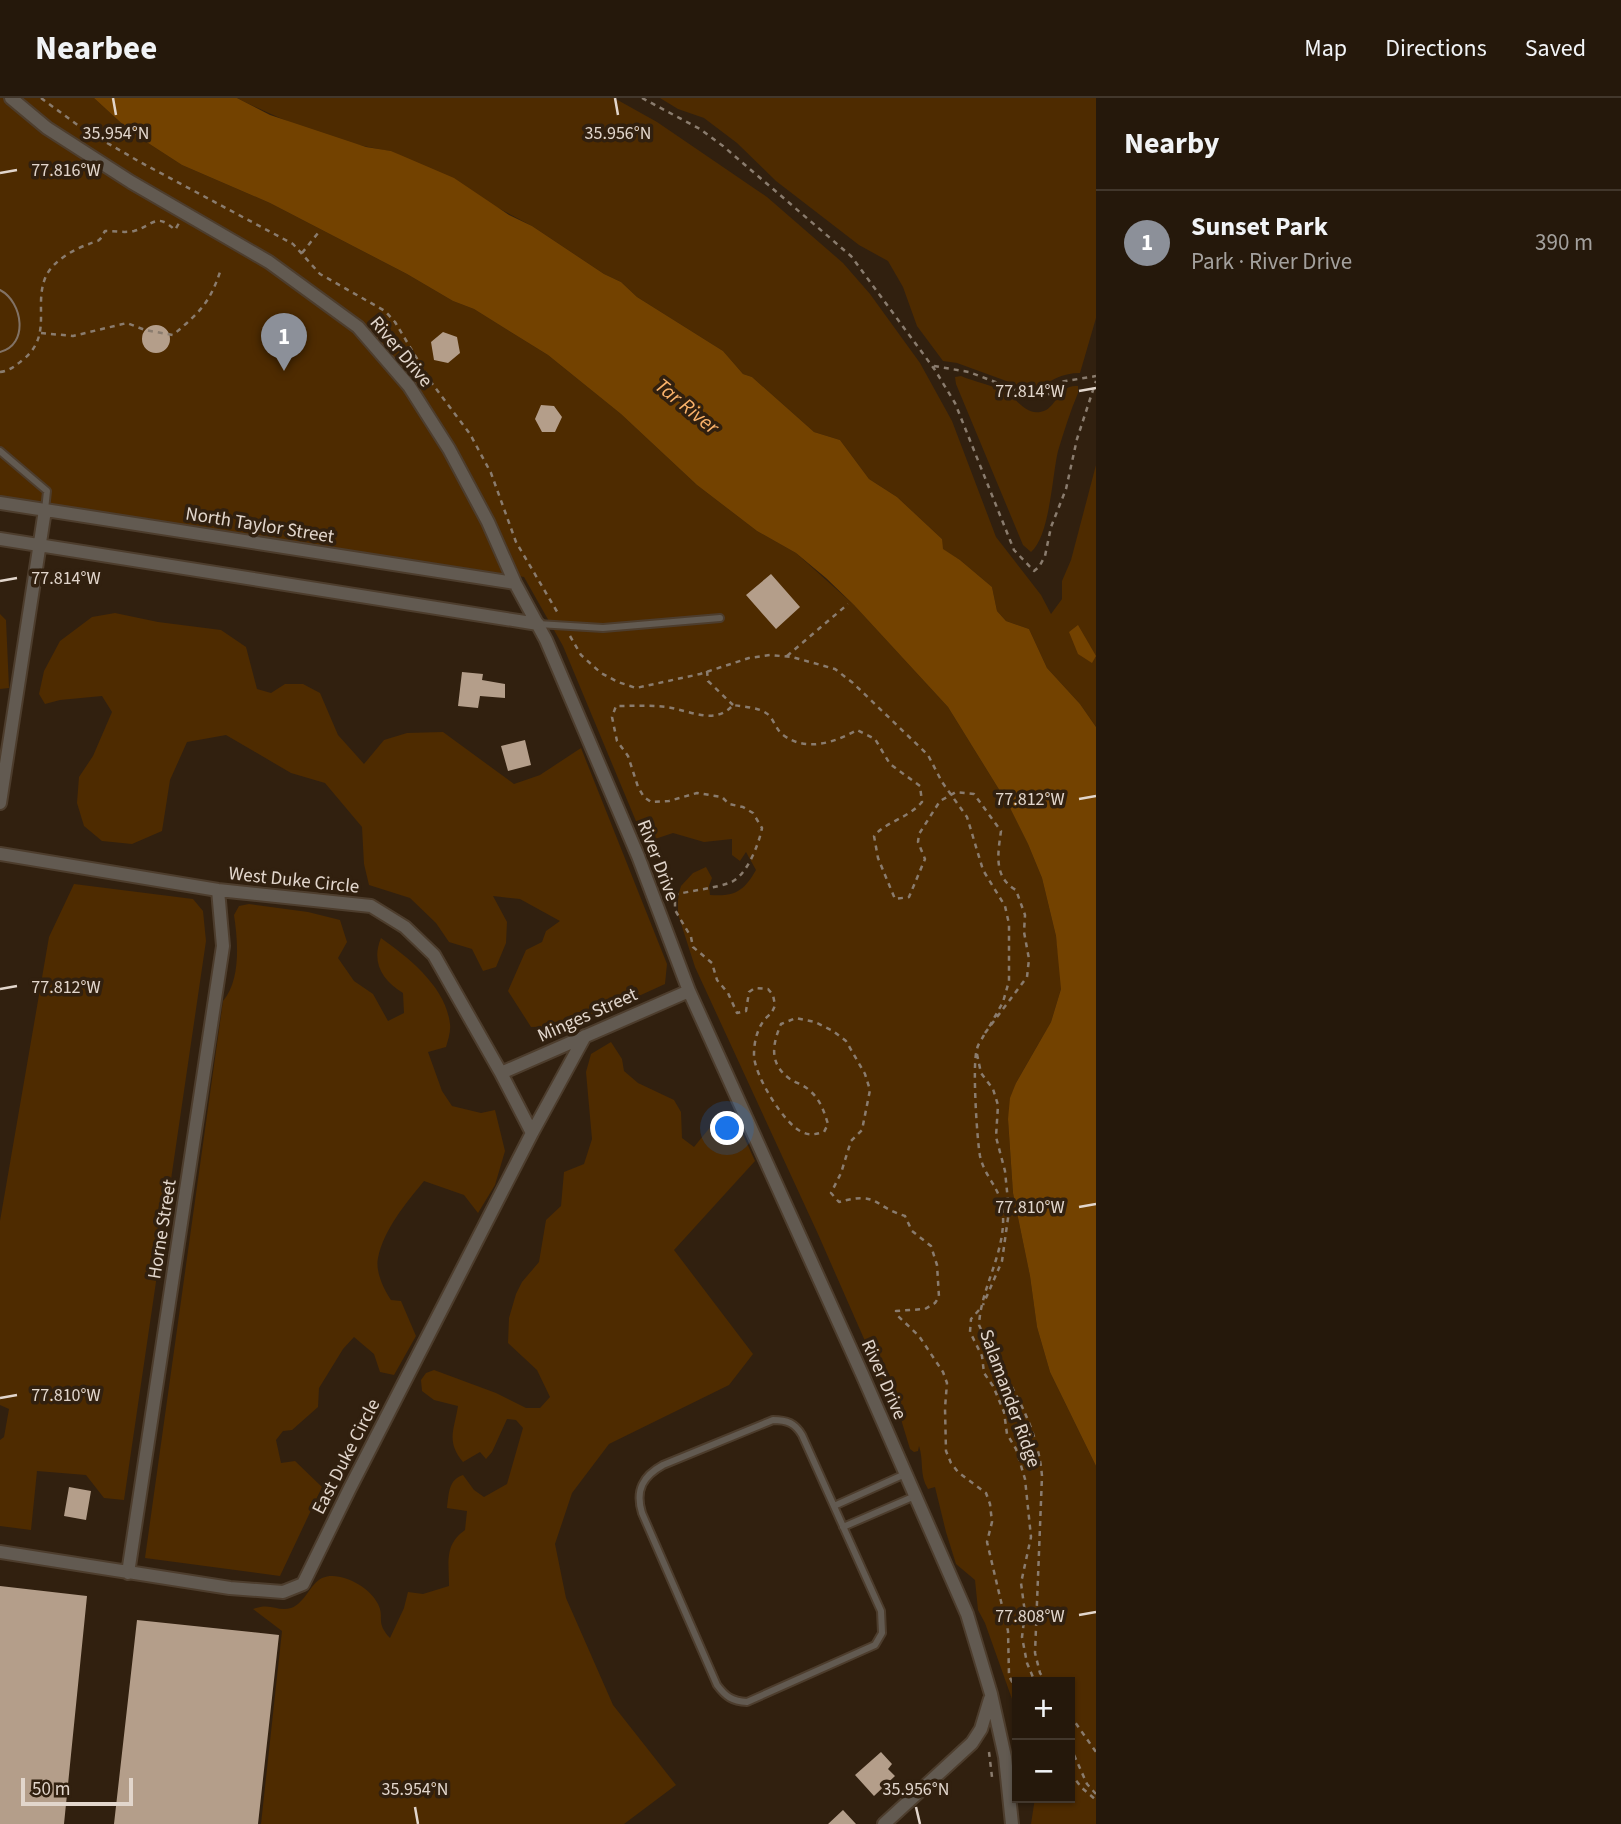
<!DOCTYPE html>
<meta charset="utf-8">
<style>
body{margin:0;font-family:"Source Sans 3",sans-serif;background:#2d2114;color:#f1f3f6}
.controls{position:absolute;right:21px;bottom:21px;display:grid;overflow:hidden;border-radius:0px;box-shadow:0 2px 5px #0004}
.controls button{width:63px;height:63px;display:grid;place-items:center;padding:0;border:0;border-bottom:2px solid #42372c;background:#25180b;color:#f1f3f6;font:35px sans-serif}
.scale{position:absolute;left:21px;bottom:18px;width:112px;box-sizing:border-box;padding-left:7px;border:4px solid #e2d6cc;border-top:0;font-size:19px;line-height:24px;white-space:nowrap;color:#e2d6cc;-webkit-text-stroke:5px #31200f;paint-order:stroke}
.you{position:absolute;left:728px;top:1031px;width:24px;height:24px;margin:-18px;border:5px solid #fff;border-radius:50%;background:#1a73e8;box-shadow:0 0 0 10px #1a73e833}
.badge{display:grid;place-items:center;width:46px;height:46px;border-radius:50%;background:#8c9099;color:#fff;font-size:23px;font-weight:700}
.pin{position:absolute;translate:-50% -58px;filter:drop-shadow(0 2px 4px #0008)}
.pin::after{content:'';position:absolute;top:37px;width:24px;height:21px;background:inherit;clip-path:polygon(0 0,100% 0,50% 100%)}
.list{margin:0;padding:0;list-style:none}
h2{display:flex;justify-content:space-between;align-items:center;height:91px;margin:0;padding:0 28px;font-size:30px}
h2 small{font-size:23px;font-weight:400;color:#a3a09d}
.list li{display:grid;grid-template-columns:46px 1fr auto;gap:21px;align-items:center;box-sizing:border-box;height:105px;padding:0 28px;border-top:2px solid #42372c}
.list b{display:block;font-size:26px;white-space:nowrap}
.list p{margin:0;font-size:23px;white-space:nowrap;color:#a3a09d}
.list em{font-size:23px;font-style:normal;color:#a3a09d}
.map{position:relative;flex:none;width:1096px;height:1726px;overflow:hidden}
header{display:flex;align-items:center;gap:42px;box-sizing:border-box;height:98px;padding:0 35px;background:#25180b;border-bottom:2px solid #42372c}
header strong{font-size:33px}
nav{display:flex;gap:38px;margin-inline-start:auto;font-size:24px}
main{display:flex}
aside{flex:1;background:#25180b}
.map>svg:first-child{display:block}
.green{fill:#4e2b00}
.water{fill:#734200}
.building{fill:#b49e8a}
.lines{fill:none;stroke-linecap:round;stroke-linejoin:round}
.service-casing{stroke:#4d3d2d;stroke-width:10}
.minor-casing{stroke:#4d3d2d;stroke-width:16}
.path{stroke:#8a7c6e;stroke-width:2.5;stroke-dasharray:5 5;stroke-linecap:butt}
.service{stroke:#625a51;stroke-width:6}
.minor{stroke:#625a51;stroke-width:12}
.tram{stroke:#817265;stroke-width:2}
.ticks{fill:none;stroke:#e2d6cc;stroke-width:2.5}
.labels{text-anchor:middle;stroke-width:7;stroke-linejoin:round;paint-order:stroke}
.street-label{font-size:19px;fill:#e2d6cc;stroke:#31200f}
.water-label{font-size:21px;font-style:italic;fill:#fab26a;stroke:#31200f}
.ticks-label{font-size:18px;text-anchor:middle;fill:#e2d6cc;stroke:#31200f;stroke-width:7;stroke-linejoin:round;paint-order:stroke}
</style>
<header>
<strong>Nearbee</strong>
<nav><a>Map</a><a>Directions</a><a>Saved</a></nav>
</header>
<main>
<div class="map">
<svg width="1096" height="1726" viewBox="0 0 1096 1726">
<rect width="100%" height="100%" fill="#31200f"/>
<!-- green -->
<path class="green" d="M0,0H94L131,34L182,67L270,105L407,176L453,203L474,211L548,257L621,316L697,387L757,433L796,455L854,507L948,609L1008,706L1028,746L1042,780L1056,838L1061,877V891L1051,924L1016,985L1008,1021L1013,1095L1030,1178L1037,1229L1050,1274L1096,1368V1726H1031L1035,1700H1070V1584H1017V1636L1012,1601L985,1525L978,1512L975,1482L956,1466L946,1434L935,1389L928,1391C919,1377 924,1363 919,1348L918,1353L914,1354L910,1351L897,1308L889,1305L872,1259L818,1136L695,869L678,816V798L681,788L693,775L706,769L712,780L709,788L710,797C735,799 744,793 756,772L746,754L740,763L732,757V741L704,744L673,735L652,742L643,740L563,548L524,479L0,398Z
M237,0H614L657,24L767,99L843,165L870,196L920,265L952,323L996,439L1041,497L1051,516L1062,501V483L1071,462L1096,367V629L1080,606L1047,570L1029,531L1006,523L997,513L992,489L960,462L942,451V441L897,399L869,381L840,342L814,334L752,279L743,276L723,253L637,199L621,184L604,176L532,128L391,53C338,46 285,24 237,0Z
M660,0H1096V220L1080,275C1061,275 1050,283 1034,293L957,265L943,263L917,228L903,189L888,163L859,147L776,83L737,45L704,20L678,11Z
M961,278C975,284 993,287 1007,295C1018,302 1025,316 1040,314C1058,311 1057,286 1078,288V295C1070,314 1064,333 1058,353C1052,378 1050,438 1031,454L1023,447L956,286L955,279Z
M115,515L158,524L221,532L246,549L257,591L271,595L285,586H303L320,595L338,637L364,666L384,642L407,635L443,634L514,686L540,677L581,650L667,866L665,886L573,928L531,929L508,893L526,852L542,844L546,833L560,823L520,801L493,798L507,824L506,845L496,869L483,873L472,851L449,844L436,825L410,800L369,787L364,766L362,729L325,685L291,675L226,637L187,644L170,682L162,733L132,746L102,743L84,728L77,705L79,679L93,658L112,614L102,598L60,602L45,606L39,596L44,573L60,543L92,519Z
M0,516L6,522L9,590L0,591Z
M74,786L193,801L203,813L206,843L124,1402L104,1400L86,1377L37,1373L31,1432L0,1428V1342L4,1339L9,1311L0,1307V1123L49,839Z
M249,806L308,814L340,822L347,844L338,860L354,883L373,896L388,923L404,915L403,895C382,882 371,864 381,840C409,860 446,889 450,926C451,933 448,942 446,949L428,954L442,993L452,1008L481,1015L495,1012L505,1053L495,1087L478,1115L464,1097L424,1083C406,1105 384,1131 378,1160C375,1173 384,1192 391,1202L401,1203L416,1238L394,1277L380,1274L374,1256L354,1239L343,1251L319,1290L318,1309L292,1332L283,1333L276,1342L281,1365L295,1363L322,1389L280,1478L145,1460L223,903C241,882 238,843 234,817L239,808Z
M611,944L622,961L624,973L638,985L674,1002L681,1014L682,1040L694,1049L712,1027L723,1022L739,1028L755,1063L674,1152L753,1256L729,1287L609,1346L572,1395L555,1446L566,1500L613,1607L676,1687L624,1726H261L282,1533L253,1511C271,1504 277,1514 291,1510C305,1505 310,1486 322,1480C340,1472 370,1489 378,1506C385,1520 375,1524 390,1540L404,1510L408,1494L423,1496L449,1488C449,1464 444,1447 465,1432L467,1413L447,1410C449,1396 448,1382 463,1377L474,1392L484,1399L507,1386L523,1330L516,1322L507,1321L492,1354L486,1361L480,1354L463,1364C446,1343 454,1333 458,1308L434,1302L422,1293L421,1282L426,1275L434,1272L496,1295L526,1310H540L550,1299L537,1272L508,1245L509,1220L516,1196L522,1184L539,1164L546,1122L561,1108L564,1074L584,1066L592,1041L586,974L591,956Z"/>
<!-- water -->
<path class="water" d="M94,0H237L270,17L366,49L391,53L454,80L509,117L532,128L604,176L621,184L637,199L723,253L743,276L752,279L814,334L840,342L869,381L897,399L942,441L943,451L960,462L992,489L997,513L1006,523L1029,531L1047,570L1080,606L1096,629V1368L1050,1274L1037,1229L1030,1178L1013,1095L1008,1021L1010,1000L1016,985L1051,924L1061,891L1056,838L1042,780L1028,746L1008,706L948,609L854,507L826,480L796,455L757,433L697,387L621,316L548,257L474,211L453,203L407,176L270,105L182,67L131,34Z
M1078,527L1096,558L1092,565L1078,556L1069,534Z"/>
<!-- building -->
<path class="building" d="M142 241a14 14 0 1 1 28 0a14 14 0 1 1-28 0Z
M443,234L457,239L460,255L448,265L434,262L431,244Z
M541,307L554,308L562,319L555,334H542L535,321Z
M771,476L800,509L776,531L746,497Z
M462,574L483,576L482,582L505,586V600L480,598L478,610L458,608Z
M525,642L531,667L508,673L501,648Z
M69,1389L91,1393L86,1422L64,1418Z
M0,1488L87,1498L64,1726H0Z
M137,1522L279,1537L258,1726H114Z
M881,1654L892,1666L888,1671L895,1678L874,1698L855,1677Z
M843,1712L856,1726H828Z"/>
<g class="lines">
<defs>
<path id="service" d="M0,353L47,393L45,412
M538,526L603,530L720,520
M773,1322C787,1322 795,1325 802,1337L881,1513L882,1535L875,1547L747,1604C732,1603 726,1599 717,1587L642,1415C635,1392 643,1378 663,1367Z
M834,1408L905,1376
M843,1429L915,1398"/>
<path id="minor" d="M11,0L47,30L131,84L269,164L358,229L409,288L449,351L488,424L515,485L546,542L638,758L689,893L862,1276L967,1516L991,1596L1005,1659L1012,1726
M0,405L515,485
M0,441L538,526
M0,705L45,412
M0,756L218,792L371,808L405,829L434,857L501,975L532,1035L350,1390L303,1486L283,1494L230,1490L0,1454
M501,975L689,893
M532,1035L585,938
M128,1475L223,848L218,792
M884,1726L972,1645L981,1631L990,1601"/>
</defs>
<!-- service casing -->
<use href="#service" class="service-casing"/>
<!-- minor casing -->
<use href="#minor" class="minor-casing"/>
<!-- path -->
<path class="path" d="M41,0L83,31L140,64L293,146L320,176L385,213L395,224L431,284L470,336L491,375L516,444L559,517
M642,0L700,31L723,48L851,158L935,272L955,305L1014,452L1034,473L1039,469L1045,458L1051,429L1066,391L1077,341L1096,283
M302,155L318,135
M41,235L73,238L127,225L145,232L173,237C200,214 210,205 221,171
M934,268L969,274L1037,300C1050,299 1052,293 1060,284L1096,278
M0,274C10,273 16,267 24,261C53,236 33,207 46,178C53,163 74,151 89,146C90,145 99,143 99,142C102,140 103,136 105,133C115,133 125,135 134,133C154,127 156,114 175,132L179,125
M570,538L581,557L601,575L618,584L636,590L700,576L749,560L770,557L792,559L835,571L853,585L928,657L942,684L967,719L983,772L1005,808L1009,826V883L1003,904L988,931
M787,558L848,506
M707,573L708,583L733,607
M985,935L1027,879L1029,861L1024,834L1025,817L1016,792C993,779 998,755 1001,733L974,696L956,694L940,703L919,736L918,744L925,761L909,799L895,801L878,760L874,738C887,723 907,721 922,704L920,688L890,666L875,641L857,632C834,645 806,654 783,637C775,631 774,620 766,615C757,609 744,609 733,607C715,628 689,612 666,609C650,607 633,608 616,608L612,619L617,643L628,658L638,689L644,699L651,704L669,703L697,695L722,699L729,706L743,709L753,715L762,730C759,746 746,780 729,785C712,791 692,792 675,797V812L691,839L693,849L712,865L717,882L728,895L737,915L746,913L749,894L755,890L768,891L773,897L775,907C773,914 770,916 765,921C757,931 754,944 754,957C754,977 784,1026 802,1034C810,1038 816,1036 824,1034L828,1026C824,1013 820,1001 809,992C804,987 796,985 790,981C769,966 772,947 781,926L796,920L815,924L833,933L846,943L865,976L870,992L862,1032L851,1043L841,1075L831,1095L839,1104C879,1093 872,1108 905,1118L912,1133L931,1148L937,1167L939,1199L935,1205L925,1211L896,1213L898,1218L919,1238L943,1274L947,1285L945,1310L946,1353L951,1365L958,1374L986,1395L990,1406L992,1424L987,1444L1008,1533L1009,1578L1017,1593
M984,937C982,941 978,946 977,951C972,965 977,1042 980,1058C985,1081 1002,1090 1003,1117C1005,1156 981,1189 979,1227C1003,1279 1037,1319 1042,1378L1035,1555L1040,1575L1046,1584
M977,956L981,975L993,991L998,1007L996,1039L1005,1073L1009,1113L1002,1163L983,1207
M979,1212L971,1221L970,1234L982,1258L984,1275L993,1288L1004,1314L1007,1336L1016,1351L1025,1381L1031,1439L1021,1485L1025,1515L1022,1539L1027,1565L1035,1584
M1070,1617L1096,1654
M1070,1648L1087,1686L1096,1696
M989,1654L992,1679
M1070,1675L1082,1690L1096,1702"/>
<!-- service -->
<use href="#service" class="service"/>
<!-- minor -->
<use href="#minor" class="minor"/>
<!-- tram -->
<path class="tram" d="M0,192C23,204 29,247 0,254"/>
</g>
<!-- ticks -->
<path class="ticks" d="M113,0L116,17M615,0L618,17M0,75L17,72M1079,293L1096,290M0,483L17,480M1079,701L1096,698M0,891L17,888M1079,1109L1096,1106M0,1300L17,1297M1079,1517L1096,1514M415,1709L418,1726M916,1709L920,1726"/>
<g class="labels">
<!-- street labels -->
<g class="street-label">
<text transform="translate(402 253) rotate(50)" y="7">River Drive</text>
<text transform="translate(260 426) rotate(9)" y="7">North Taylor Street</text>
<text transform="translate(659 762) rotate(69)" y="7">River Drive</text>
<text transform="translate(294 781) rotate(6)" y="7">West Duke Circle</text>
<text transform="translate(587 916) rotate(-24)" y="7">Minges Street</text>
<text transform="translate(161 1131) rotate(-81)" y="7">Horne Street</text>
<text transform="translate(885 1281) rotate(66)" y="7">River Drive</text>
<text transform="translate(1011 1300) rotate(70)" y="7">Salamander Ridge</text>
<text transform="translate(345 1358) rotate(-63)" y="7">East Duke Circle</text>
</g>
<!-- water labels -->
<g class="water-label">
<text transform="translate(687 308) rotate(39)" y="7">Tar River</text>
</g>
</g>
<g class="ticks-label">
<text x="116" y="41">35.954°N</text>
<text x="618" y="41">35.956°N</text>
<text x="66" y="78">77.816°W</text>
<text x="1030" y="299">77.814°W</text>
<text x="66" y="486">77.814°W</text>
<text x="1030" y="707">77.812°W</text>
<text x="66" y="895">77.812°W</text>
<text x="1030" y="1115">77.810°W</text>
<text x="66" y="1303">77.810°W</text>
<text x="1030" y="1524">77.808°W</text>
<text x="415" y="1697">35.954°N</text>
<text x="916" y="1697">35.956°N</text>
</g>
</svg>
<div class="controls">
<button>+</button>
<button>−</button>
</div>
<div class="scale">50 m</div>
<div class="you"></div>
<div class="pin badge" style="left:284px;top:273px">1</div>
</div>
<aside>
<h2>Nearby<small></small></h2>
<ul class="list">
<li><span class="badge">1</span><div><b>Sunset Park</b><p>Park · River Drive</p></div><em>390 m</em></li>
</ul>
</aside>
</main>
